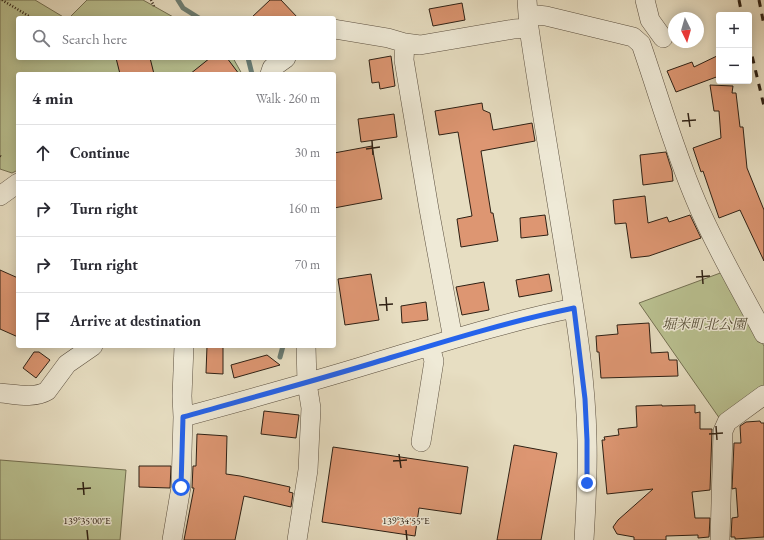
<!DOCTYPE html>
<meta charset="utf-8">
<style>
body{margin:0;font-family:"EB Garamond","Noto Serif JP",serif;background:#f7f7f7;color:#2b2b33}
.controls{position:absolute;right:12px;top:12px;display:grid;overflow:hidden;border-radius:4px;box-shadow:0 2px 10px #0003}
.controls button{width:36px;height:36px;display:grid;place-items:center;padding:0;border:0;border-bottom:1px solid #e1e1e2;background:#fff;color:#2b2b33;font:20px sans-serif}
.compass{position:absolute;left:668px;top:12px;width:36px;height:36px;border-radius:50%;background:#fff;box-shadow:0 2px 10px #0003;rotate:175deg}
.stop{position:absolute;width:12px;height:12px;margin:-9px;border:3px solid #2563eb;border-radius:50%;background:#fff}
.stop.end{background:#2563eb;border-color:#fff;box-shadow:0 1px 4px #0008}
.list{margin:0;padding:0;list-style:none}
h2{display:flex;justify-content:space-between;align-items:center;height:52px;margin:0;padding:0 16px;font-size:17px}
h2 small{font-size:13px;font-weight:400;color:#7c7c81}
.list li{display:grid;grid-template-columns:26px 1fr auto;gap:12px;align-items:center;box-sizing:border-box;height:56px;padding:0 16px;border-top:1px solid #e1e1e2}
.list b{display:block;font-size:15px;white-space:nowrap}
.list em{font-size:13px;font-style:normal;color:#7c7c81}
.icon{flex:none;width:22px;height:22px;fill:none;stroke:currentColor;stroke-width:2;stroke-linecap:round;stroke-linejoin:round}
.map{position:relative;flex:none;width:764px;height:540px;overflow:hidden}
.search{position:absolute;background:#fff;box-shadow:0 2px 10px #0003;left:16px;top:16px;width:320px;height:44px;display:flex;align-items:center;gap:10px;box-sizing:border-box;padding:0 14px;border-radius:4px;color:#7c7c81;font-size:15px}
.panel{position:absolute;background:#fff;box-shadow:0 2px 10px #0003;left:16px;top:72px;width:320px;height:276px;border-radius:4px}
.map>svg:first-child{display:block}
.green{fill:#b9c090;stroke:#747052}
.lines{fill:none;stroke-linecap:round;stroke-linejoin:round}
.stream{stroke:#6d7e74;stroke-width:5}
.building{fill:#dd9672;stroke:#2e2014}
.minor-casing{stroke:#5c5040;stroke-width:20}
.path{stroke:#2e2014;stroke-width:2.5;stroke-dasharray:1 2;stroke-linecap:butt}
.minor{stroke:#efead7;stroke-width:19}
.rail{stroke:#2e2014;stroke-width:3;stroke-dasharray:7 7;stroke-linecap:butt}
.route{stroke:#2563eb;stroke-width:5}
.ticks{fill:none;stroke:#2e2014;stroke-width:1.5}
.labels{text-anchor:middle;stroke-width:3;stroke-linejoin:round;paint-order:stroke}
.park-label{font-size:14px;font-style:italic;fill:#585039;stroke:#efead7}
.ticks-label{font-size:10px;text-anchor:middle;fill:#2e2014;stroke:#efead7;stroke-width:3;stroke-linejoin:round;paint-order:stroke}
</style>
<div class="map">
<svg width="764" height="540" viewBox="0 0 764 540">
<rect width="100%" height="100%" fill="#e7dec2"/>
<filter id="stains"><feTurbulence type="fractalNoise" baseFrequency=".005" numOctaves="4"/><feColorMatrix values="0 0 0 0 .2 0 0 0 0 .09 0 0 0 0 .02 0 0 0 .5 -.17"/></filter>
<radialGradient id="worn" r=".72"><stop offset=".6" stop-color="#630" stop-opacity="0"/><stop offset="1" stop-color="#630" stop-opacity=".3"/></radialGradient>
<!-- green -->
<path class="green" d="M0,0H35L65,18H18V58H233L242,74H18V170L12,173L0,169Z
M87,0H143L175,18H69Z
M723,272L764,346V388L720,419L639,303Z
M0,460L126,470L120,540H0Z"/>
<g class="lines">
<!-- stream -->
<path class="stream" d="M178,0L183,8L199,18
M248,58L252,74
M280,357L283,346"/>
</g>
<!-- building -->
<path class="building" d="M270,0H281L298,18H251Z
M462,3L465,20L433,26L429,9Z
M719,55V76L676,92L667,71L692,62L694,67Z
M391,56L395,86L380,89L379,82L372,83L369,60Z
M116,58H150L154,74H120Z
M210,58H227L239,74H190Z
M710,85L733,86L732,93H736L740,127H743L747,168L764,210V261L740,210L719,218L703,171L701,172L693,148L721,138L719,111H714Z
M482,103L483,110L490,113L493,130L532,123L535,141L481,151L491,213H493L498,241L461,247L457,219L472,216L458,132L439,135L435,111Z
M394,114L397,137L361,142L358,119Z
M372,146L382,199L334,208V153Z
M666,152L672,171L673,181L643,185L640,155Z
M645,196L648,223L667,217L669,222L690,215L701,238L649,256L631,258L626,223L615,224L613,200Z
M545,215L548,235L521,238L520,218Z
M0,270L18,278V337L0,329Z
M371,274L379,320L345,325L338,279Z
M549,274L552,291L519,297L516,280Z
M484,282L489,310L462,315L456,287Z
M426,302L428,320L402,323L401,306Z
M649,323L651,353L668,352L669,360H677L678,376L601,378L599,352H597L596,336L618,334L617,325Z
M207,346H223V374L206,373Z
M34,352H39L50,360L36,378L23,368Z
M267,355L280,365L234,378L231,365Z
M662,405V406L695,405V413L700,412V429H712L710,490L692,492L695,518H710L709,537L698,538V535L666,536V540H634V537L617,534L613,527L618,520L653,489L607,494L602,440H605L604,437L619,435L618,429L637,427L636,406Z
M264,411L299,415L296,438L261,434Z
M760,421L761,423H764V537L735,539V537H731L732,518L738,517L736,488L732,489L734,443H741L740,426L746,422Z
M197,434L227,436L226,474L240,476L290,487L289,492L293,493L291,507L244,496L235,540H184L194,488H192L193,466H196Z
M514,445L557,453L541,540H497Z
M333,447L468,467L461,514L419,508L415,536L322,522Z
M139,466H171L170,488L139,487Z"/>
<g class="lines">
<defs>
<path id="minor" d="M527,0L529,28C540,103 553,177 565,252C575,314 586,377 587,440C588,474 586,507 584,540
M645,0L650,20L663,38
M528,14L546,16L633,37L641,44C659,96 674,150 696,201C715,247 741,290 764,334
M334,29L388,38L405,43L420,45L514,29L529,28
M405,43L404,60L429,209L453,339
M270,74L272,68L286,58
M0,196L18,183
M0,393C14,394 34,399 47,391L67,364L93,346
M183,417C246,400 308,383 370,364C437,344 505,322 574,308
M421,442L434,361L430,346
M172,540L181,487L183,417L182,396L184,346
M297,540L308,470L311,408L307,383L306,346
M720,540L723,431L727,422L764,395"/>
</defs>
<!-- minor casing -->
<use href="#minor" class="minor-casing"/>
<!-- path -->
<path class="path" d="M2,0L32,18
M151,0L154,6
M0,156L1,157"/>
<!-- minor -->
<use href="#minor" class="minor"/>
<!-- rail -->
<path class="rail" d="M739,0L742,15
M759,0L764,25
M749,43L764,106"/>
</g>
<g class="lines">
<!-- route -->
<path class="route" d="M181,487L183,417C247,399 310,382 373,363C439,343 506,322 574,308L585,399L587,440V483"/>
</g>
<!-- ticks -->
<path class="ticks" d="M688,113L690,127M682,121L696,120M372,141L373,155M366,149L380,147M702,270L703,284M696,277L710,276M386,297L387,311M379,305L393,304M716,426L717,440M709,434L723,433M399,454L401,468M393,461L407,460M83,482L84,495M77,489L91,488M87,530L88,540M406,530L407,540"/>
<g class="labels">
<!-- park labels -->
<g class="park-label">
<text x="704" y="329">堀米町北公園</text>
</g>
</g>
<g class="ticks-label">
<text x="87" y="524">139°35'00"E</text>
<text x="406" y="524">139°34'55"E</text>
</g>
<rect width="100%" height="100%" filter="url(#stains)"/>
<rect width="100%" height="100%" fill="url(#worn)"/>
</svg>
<div class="controls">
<button>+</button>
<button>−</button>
</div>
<svg class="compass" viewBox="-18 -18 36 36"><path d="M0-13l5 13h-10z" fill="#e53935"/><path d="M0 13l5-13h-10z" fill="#7c7c81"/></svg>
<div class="stop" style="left:181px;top:487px"></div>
<div class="stop end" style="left:587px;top:483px"></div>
<div class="search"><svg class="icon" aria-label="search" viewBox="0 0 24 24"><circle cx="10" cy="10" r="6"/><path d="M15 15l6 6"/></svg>Search here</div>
<section class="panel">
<h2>4 min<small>Walk · 260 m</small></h2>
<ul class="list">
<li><svg class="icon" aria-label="ahead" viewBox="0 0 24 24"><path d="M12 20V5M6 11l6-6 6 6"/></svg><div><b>Continue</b></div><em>30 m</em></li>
<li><svg class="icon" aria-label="right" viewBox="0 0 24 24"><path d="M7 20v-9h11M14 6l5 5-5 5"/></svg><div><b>Turn right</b></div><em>160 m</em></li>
<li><svg class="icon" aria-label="right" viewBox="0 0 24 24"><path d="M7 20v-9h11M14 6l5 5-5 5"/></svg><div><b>Turn right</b></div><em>70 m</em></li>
<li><svg class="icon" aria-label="arrive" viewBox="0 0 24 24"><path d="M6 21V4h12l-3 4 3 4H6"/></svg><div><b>Arrive at destination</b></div></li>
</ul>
</section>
</div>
